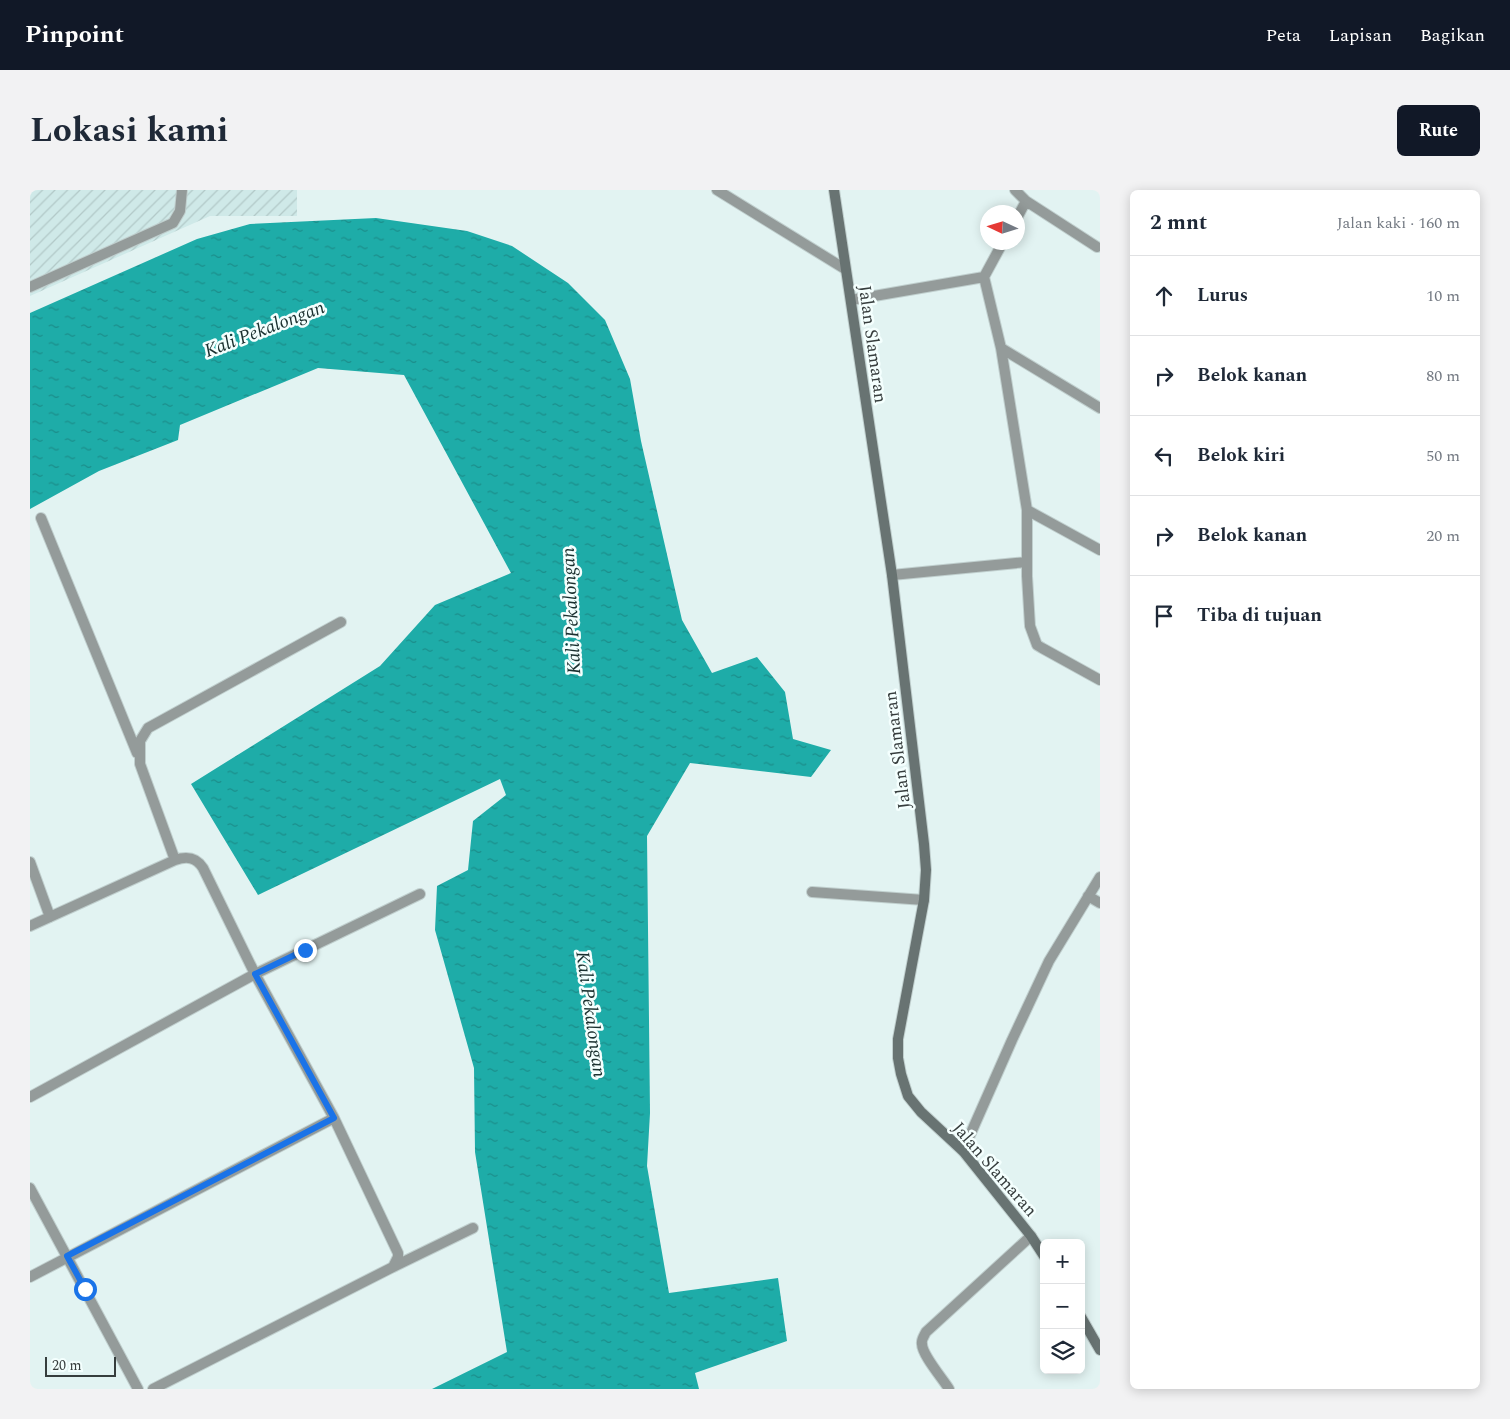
<!DOCTYPE html>
<html lang="id">
<meta charset="utf-8">
<style>
body{margin:0;font-family:Spectral,serif;background:#f2f2f3;color:#1f2937}
.controls{position:absolute;right:15px;bottom:15px;display:grid;overflow:hidden;border-radius:8px;box-shadow:0 2px 12px #0003}
.controls button{width:45px;height:45px;display:grid;place-items:center;padding:0;border:0;border-bottom:1px solid #e0e1e3;background:#fff;color:#1f2937;font:25px sans-serif}
.compass{position:absolute;left:950px;top:15px;width:45px;height:45px;border-radius:50%;background:#fff;box-shadow:0 2px 12px #0003;rotate:274deg}
.scale{position:absolute;left:15px;bottom:12px;width:71px;box-sizing:border-box;padding-left:5px;border:2px solid #363d3d;border-top:0;font-size:14px;line-height:18px;white-space:nowrap;color:#363d3d;-webkit-text-stroke:4px #f4fffe;paint-order:stroke}
.stop{position:absolute;width:15px;height:15px;margin:-11px;border:4px solid #1a73e8;border-radius:50%;background:#fff}
.stop.end{background:#1a73e8;border-color:#fff;box-shadow:0 1px 5px #0008}
.list{margin:0;padding:0;list-style:none}
h2{display:flex;justify-content:space-between;align-items:center;height:65px;margin:0;padding:0 20px;font-size:21px}
h2 small{font-size:16px;font-weight:400;color:#747a83}
.list li{display:grid;grid-template-columns:32px 1fr auto;gap:15px;align-items:center;box-sizing:border-box;height:80px;padding:0 20px;border-top:1px solid #e0e1e3}
.list b{display:block;font-size:19px;white-space:nowrap}
.list em{font-size:16px;font-style:normal;color:#747a83}
.icon{flex:none;width:28px;height:28px;fill:none;stroke:currentColor;stroke-width:2;stroke-linecap:round;stroke-linejoin:round}
.map{position:relative;flex:none;width:1070px;height:1199px;overflow:hidden;border-radius:8px}
header{display:flex;align-items:center;gap:30px;box-sizing:border-box;height:70px;padding:0 25px;background:#111827;color:#fff}
header strong{font-size:24px}
nav{display:flex;gap:28px;margin-inline-start:auto;font-size:18px}
.intro{display:flex;align-items:center;justify-content:space-between;box-sizing:border-box;height:120px;padding:0 30px}
h1{margin:0;font-size:35px}
.button{padding:12px 22px;border-radius:8px;background:#111827;color:#fff;font-size:18px;font-weight:700}
main{display:flex;gap:30px;padding:0 30px}
aside{flex:1;background:#fff;border-radius:8px;box-shadow:0 2px 12px #0003}
.map>svg:first-child{display:block}
.industrial{fill:url(#industrial-furrows)}
.water{fill:url(#water-ripples)}
.lines{fill:none;stroke-linecap:round;stroke-linejoin:round}
.lane-casing{stroke:#c0cfce;stroke-width:12}
.street-casing{stroke:#c0cfce;stroke-width:12}
.secondary-casing{stroke:#c0cfce;stroke-width:12}
.lane{stroke:#949b9a;stroke-width:10}
.street{stroke:#949b9a;stroke-width:10}
.secondary{stroke:#687372;stroke-width:10}
.route{stroke:#1a73e8;stroke-width:6}
.labels{text-anchor:middle;stroke-width:5;stroke-linejoin:round;paint-order:stroke}
.street-label{font-size:18px;fill:#363d3d;stroke:#f4fffe}
.water-label{font-size:19px;font-style:italic;fill:#1a302f;stroke:#f4fffe}
</style>
<header>
<strong>Pinpoint</strong>
<nav><a>Peta</a><a>Lapisan</a><a>Bagikan</a></nav>
</header>
<div class="intro"><h1>Lokasi kami</h1><a class="button">Rute</a></div>
<main>
<div class="map">
<svg width="1070" height="1199" viewBox="0 0 1070 1199">
<defs>
<pattern id="industrial-furrows" width="10" height="10" patternUnits="userSpaceOnUse" patternTransform="scale(1.25)"><rect width="10" height="10" fill="#cfe9e8"/><path d="M-1 1l2-2M0 10L10 0M9 11l2-2" fill="none" stroke="#b2c9c8"/></pattern>
<pattern id="water-ripples" width="26" height="14" patternUnits="userSpaceOnUse" patternTransform="scale(1.25)"><rect width="26" height="14" fill="#1eaca8"/><path d="M2 4q2-2 4 0t4 0M15 11q2-2 4 0t4 0" fill="none" stroke="#1b8d8a"/></pattern>
</defs>
<rect width="100%" height="100%" fill="#e2f3f2"/>
<!-- industrial -->
<path class="industrial" d="M0,0H267V26H180L0,106Z"/>
<!-- water -->
<path class="water" d="M346,28L437,41L482,56L538,93L575,130L600,189L611,251L652,430L682,483L727,467L755,502L763,549L801,560L781,587L660,573L617,646L620,923L617,976L639,1103L748,1088L757,1151L665,1183L669,1199H402L477,1162L445,962L444,878L405,740L407,696L438,680L443,631L476,605L470,589L228,705L161,594L350,476L405,415L481,383L374,185L288,178L150,235L148,250L69,281L0,319V123L167,49L220,34Z"/>
<g class="lines">
<defs>
<path id="lane" d="M0,97L143,33L150,21L152,0"/>
<path id="street" d="M687,0L815,79
M985,0L996,11L988,26
M996,11L1067,57
M954,87L973,52
M821,110L954,87L971,158L997,320V386L1000,436L1007,455L1012,458L1070,490
M971,158L1070,218
M997,320L1070,360
M11,328L107,563
M862,385L997,372
M145,670L110,574V551L118,538L311,432
M0,672L20,727
M782,702L894,710
M1058,706L1070,713
M0,736L145,670C157,666 166,667 173,678L225,784L304,928L368,1063V1067L363,1077L123,1199
M0,907L225,784L390,704
M933,961L982,850L1019,771L1070,687
M0,998L108,1199
M363,1077L443,1038
M0,1087L304,928
M919,1199C913,1189 892,1165 892,1154C891,1150 894,1146 896,1142L1001,1046"/>
<path id="secondary" d="M804,0L862,385L894,654L896,680L894,710L868,849V868L871,884L878,906L891,922L933,961L1001,1046L1014,1066
M1051,1127L1070,1160"/>
</defs>
<!-- lane casing -->
<use href="#lane" class="lane-casing"/>
<!-- street casing -->
<use href="#street" class="street-casing"/>
<!-- secondary casing -->
<use href="#secondary" class="secondary-casing"/>
<!-- lane -->
<use href="#lane" class="lane"/>
<!-- street -->
<use href="#street" class="street"/>
<!-- secondary -->
<use href="#secondary" class="secondary"/>
</g>
<g class="lines">
<!-- route -->
<path class="route" d="M55,1099L37,1066L304,928L225,784L275,760"/>
</g>
<g class="labels">
<!-- street labels -->
<g class="street-label">
<text transform="translate(843 154) rotate(82)" y="6">Jalan Slamaran</text>
<text transform="translate(867 560) rotate(-97)" y="6">Jalan Slamaran</text>
<text transform="translate(965 979) rotate(49)" y="6">Jalan Slamaran</text>
</g>
<!-- water labels -->
<g class="water-label">
<text transform="translate(234 138) rotate(-21)" y="7">Kali Pekalongan</text>
<text transform="translate(540 421) rotate(-93)" y="7">Kali Pekalongan</text>
<text transform="translate(562 824) rotate(82)" y="7">Kali Pekalongan</text>
</g>
</g>
</svg>
<div class="controls">
<button>+</button>
<button>−</button>
<button><svg class="icon" aria-label="layers" viewBox="0 0 24 24"><path d="M12 4l9 5-9 5-9-5zM3 14l9 5 9-5"/></svg></button>
</div>
<svg class="compass" viewBox="-18 -18 36 36"><path d="M0-13l5 13h-10z" fill="#e53935"/><path d="M0 13l5-13h-10z" fill="#747a83"/></svg>
<div class="scale">20 m</div>
<div class="stop" style="left:55px;top:1099px"></div>
<div class="stop end" style="left:275px;top:760px"></div>
</div>
<aside>
<h2>2 mnt<small>Jalan kaki · 160 m</small></h2>
<ul class="list">
<li><svg class="icon" aria-label="ahead" viewBox="0 0 24 24"><path d="M12 20V5M6 11l6-6 6 6"/></svg><div><b>Lurus</b></div><em>10 m</em></li>
<li><svg class="icon" aria-label="right" viewBox="0 0 24 24"><path d="M7 20v-9h11M14 6l5 5-5 5"/></svg><div><b>Belok kanan</b></div><em>80 m</em></li>
<li><svg class="icon" aria-label="left" viewBox="0 0 24 24"><path d="M17 20v-9H6M10 6l-5 5 5 5"/></svg><div><b>Belok kiri</b></div><em>50 m</em></li>
<li><svg class="icon" aria-label="right" viewBox="0 0 24 24"><path d="M7 20v-9h11M14 6l5 5-5 5"/></svg><div><b>Belok kanan</b></div><em>20 m</em></li>
<li><svg class="icon" aria-label="arrive" viewBox="0 0 24 24"><path d="M6 21V4h12l-3 4 3 4H6"/></svg><div><b>Tiba di tujuan</b></div></li>
</ul>
</aside>
</main>
